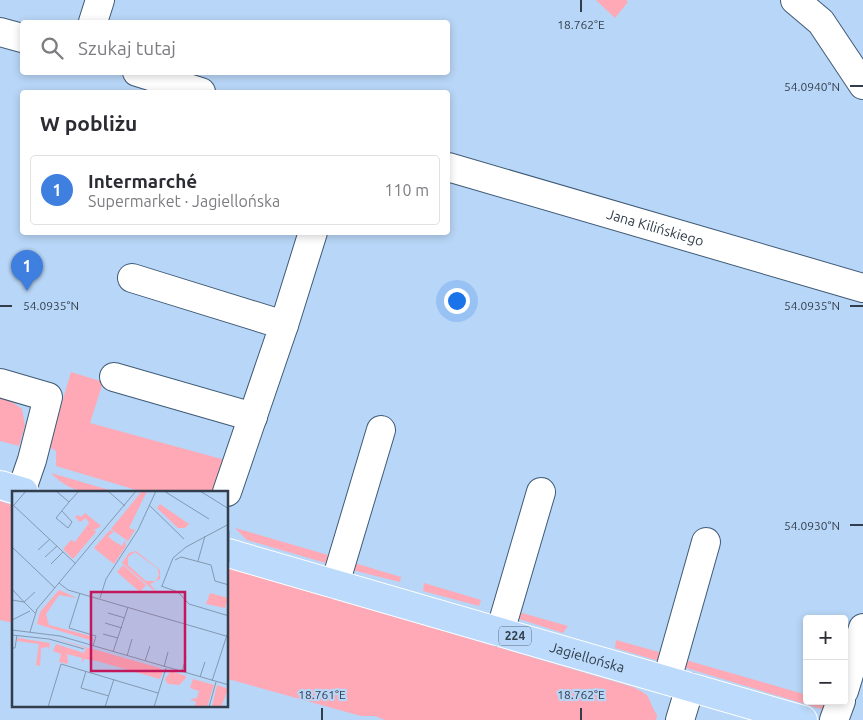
<!DOCTYPE html>
<html lang="pl">
<meta charset="utf-8">
<style>
body{margin:0;font-family:Ubuntu,sans-serif;background:#f2f2f3;color:#2b2b33}
.controls{position:absolute;right:15px;bottom:15px;display:grid;overflow:hidden;border-radius:5px;box-shadow:0 2px 8px #0003}
.controls button{width:45px;height:45px;display:grid;place-items:center;padding:0;border:0;border-bottom:1px solid #e1e1e2;background:#fff;color:#2b2b33;font:25px sans-serif}
.you{position:absolute;left:456px;top:300px;width:18px;height:18px;margin:-12px;border:4px solid #fff;border-radius:50%;background:#1a73e8;box-shadow:0 0 0 8px #1a73e833}
.badge{display:grid;place-items:center;width:32px;height:32px;border-radius:50%;background:#7c3aed;color:#fff;font-size:16px;font-weight:700}
.pin{position:absolute;translate:-50% -41px;filter:drop-shadow(0 1px 2px #0008)}
.pin::after{content:'';position:absolute;top:26px;width:18px;height:15px;background:inherit;clip-path:polygon(0 0,100% 0,50% 100%)}
.list{margin:0;padding:0;list-style:none}
h2{display:flex;justify-content:space-between;align-items:center;height:65px;margin:0;padding:0 20px;font-size:21px}
h2 small{font-size:16px;font-weight:400;color:#7c7c81}
.list li{display:grid;grid-template-columns:32px 1fr auto;gap:15px;align-items:center;box-sizing:border-box;height:70px;margin:0 10px 10px;padding:0 10px;border:1px solid #e1e1e2;border-radius:5px}
.list b{display:block;font-size:19px;white-space:nowrap}
.list p{margin:0;font-size:16px;white-space:nowrap;color:#7c7c81}
.list em{font-size:16px;font-style:normal;color:#7c7c81}
.icon{flex:none;width:28px;height:28px;fill:none;stroke:currentColor;stroke-width:2;stroke-linecap:round;stroke-linejoin:round}
.map{position:relative;flex:none;width:863px;height:720px;overflow:hidden}
.search{position:absolute;background:#fff;box-shadow:0 2px 8px #0003;left:20px;top:20px;width:430px;height:55px;display:flex;align-items:center;gap:12px;box-sizing:border-box;padding:0 18px;border-radius:5px;color:#7c7c81;font-size:19px}
.panel{position:absolute;background:#fff;box-shadow:0 2px 8px #0003;left:20px;top:90px;width:430px;height:145px;border-radius:5px}
.map>svg:first-child{display:block}
.grass{fill:#fea9b5}
.lines{fill:none;stroke-linecap:round;stroke-linejoin:round}
.minor-casing{stroke:#3f5a76;stroke-width:30}
.major-casing{stroke:#fff;stroke-width:30}
.minor{stroke:#fff;stroke-width:28}
.major{stroke:#bcdafb;stroke-width:28}
.ticks{fill:none;stroke:#323e4b;stroke-width:2}
.labels{text-anchor:middle;stroke-width:4.5;stroke-linejoin:round;paint-order:stroke}
.shield{fill:#b8d6f7;stroke:#5a6c7f;stroke-width:1}
.shield-label{font-size:12px;font-weight:bold;fill:#323e4b}
.street-label{font-size:14px;fill:#323e4b;stroke:#b8d6f7}
.inset-road{fill:none;stroke:#8299b2;stroke-width:1}
.view{fill:#c2185b;fill-opacity:0.15;stroke:#c2185b;stroke-width:2.5}
.inset-edge{fill:none;stroke:#323e4b;stroke-width:2.5}
.ticks-label{font-size:12px;text-anchor:middle;fill:#323e4b;stroke:#b8d6f7;stroke-width:4.5;stroke-linejoin:round;paint-order:stroke}
</style>
<div class="map">
<svg width="863" height="720" viewBox="0 0 863 720">
<rect width="100%" height="100%" fill="#b8d6f7"/>
<!-- grass -->
<path class="grass" d="M596,0H626L628,2L615,18Z
M71,372L103,382L90,423L225,460L214,492H143L56,466V451L49,447Z
M0,397L11,401L22,409L25,426L19,446L0,441Z
M51,473L116,492C87,493 72,494 51,473Z
M0,501L14,506V623L0,620Z
M235,528L335,557L329,564L247,540Z
M351,562L401,577L400,582L352,570Z
M228,568L633,687C653,697 646,695 655,712C658,718 658,713 656,720H385L375,716H361L228,679Z
M424,583L481,600L479,606L423,591Z
M515,611L568,626L563,633L516,618Z
M616,640L666,654L662,662L615,648Z
M682,659L807,695V701H828V711L683,667Z"/>
<g class="lines">
<defs>
<g id="minor">
<path d="M795,0L821,22L863,85"/>
<path d="M93,22L100,0"/>
<path d="M0,32L22,38"/>
<path d="M137,72L201,92"/>
<path id="s1" d="M448,167L863,288"/>
<path d="M132,278L284,325"/>
<path d="M114,377L253,417"/>
<path d="M0,383L48,397L32,460L21,492"/>
<path d="M227,492L284,325L313,232"/>
<path d="M335,584L381,430"/>
<path d="M500,632L541,492"/>
<path d="M667,680L706,542"/>
<path d="M844,691L863,628"/>
<path d="M680,720L690,687"/>
<path d="M834,720L841,701"/>
</g>
<g id="major">
<path d="M0,485L24,492"/>
<path id="s2" d="M228,553L803,720"/>
</g>
</defs>
<!-- minor casing -->
<use href="#minor" class="minor-casing"/>
<!-- major casing -->
<use href="#major" class="major-casing"/>
<!-- minor -->
<use href="#minor" class="minor"/>
<!-- major -->
<use href="#major" class="major"/>
</g>
<!-- ticks -->
<path class="ticks" d="M581,0V12M850,86H863M0,306H12M850,306H863M850,525H863M322,708V720M581,708V720"/>
<g class="labels">
<!-- shield labels -->
<rect class="shield" x="499" y="626.5" width="32" height="19" rx="4"/>
<g class="shield-label">
<text x="515" y="640">224</text>
</g>
<!-- street labels -->
<g class="street-label">
<text dy="5" stroke="none"><textPath href="#s1" startOffset="216">Jana Kilińskiego</textPath></text>
<text dy="5" stroke="none"><textPath href="#s2" startOffset="374">Jagiellońska</textPath></text>
</g>
</g>
<!-- overview -->
<g transform="translate(12 491)">
<rect width="216" height="216" fill="#b8d6f7"/>
<path d="M130,0H135L117,37L123,39L116,50L99,38ZM73,22L89,35L82,39L84,41L61,68L51,58L59,49L63,51L77,32L74,27L68,31L63,26L65,24L69,26ZM98,39L102,41L96,45L100,49L110,55L113,49L114,55L102,73L82,57ZM124,60L148,79V88L138,93L146,103L110,72L117,62ZM123,61L146,78L147,84L144,90H134L116,74V66ZM111,74L134,94L128,101L105,81ZM47,99L65,107L47,104L34,123L37,134L75,144L81,146V150L25,133L28,121ZM198,102L216,107L213,117L194,113ZM31,144L148,177L151,180L148,188L85,170L72,168L70,172V167L55,163L56,173L47,171L49,163L41,160L44,153L72,162L74,157ZM6,147L38,152L37,159L36,156L29,157L28,175L24,174L27,153L5,150ZM159,180L174,185V187L167,194L156,193L153,188ZM181,188L202,194L195,216H183L184,211L178,208L185,207L187,200L178,197ZM205,194L216,198L209,216H200Z" fill="#fea9b5" fill-rule="evenodd"/>
<path d="M148,13L177,33L173,37H166L145,17ZM92 58a7 7 0 1 1 14 0a7 7 0 1 1-14 0Z" fill="#fea9b5"/>
<path class="inset-road" d="M44,0L57,11M96,0L113,15M152,0L197,28M188,0L217,18M0,13L64,73M2,14L14,0M137,14L172,48M50,20L60,31L56,37L44,27L57,11L67,0M217,40V71M0,56L43,97M26,59L38,48M33,66L45,55M163,69L169,66L199,74L203,90L217,94M186,70L193,45M39,73L51,61M47,92L56,99L214,145M149,95L166,101L177,113L217,125M150,95L161,67L174,56L217,33M1,99L12,111L23,101M68,102L57,137L84,145L81,155M88,107L94,88L126,39L144,0M0,109L12,111L23,122M96,122L113,127M0,129L18,120M93,132L110,137M0,139L48,145L217,194M18,141L25,118L124,0M91,143L106,147M0,144L37,148L72,158M0,157H3L5,144M101,161L116,116M115,165L120,148M133,170L138,155M152,176L156,161M74,180L69,197L97,205M170,181L174,166M188,186L193,171M200,190L217,138M36,216L49,173L146,202M93,216L102,188M142,216L154,177M197,216L204,191"/>
<path class="view" d="M79,101H173V180H79Z"/>
<rect width="216" height="216" class="inset-edge"/>
</g>
<g class="ticks-label">
<text x="581" y="29">18.762°E</text>
<text x="812" y="91">54.0940°N</text>
<text x="51" y="310">54.0935°N</text>
<text x="812" y="310">54.0935°N</text>
<text x="812" y="530">54.0930°N</text>
<text x="322" y="699">18.761°E</text>
<text x="581" y="699">18.762°E</text>
</g>
</svg>
<div class="controls">
<button>+</button>
<button>−</button>
</div>
<div class="you"></div>
<div class="pin badge" style="left:27px;top:291px;background:#3f7fe0">1</div>
<div class="search"><svg class="icon" aria-label="search" viewBox="0 0 24 24"><circle cx="10" cy="10" r="6"/><path d="M15 15l6 6"/></svg>Szukaj tutaj</div>
<section class="panel">
<h2>W pobliżu<small></small></h2>
<ul class="list">
<li><span class="badge" style="background:#3f7fe0">1</span><div><b>Intermarché</b><p>Supermarket · Jagiellońska</p></div><em>110 m</em></li>
</ul>
</section>
</div>
